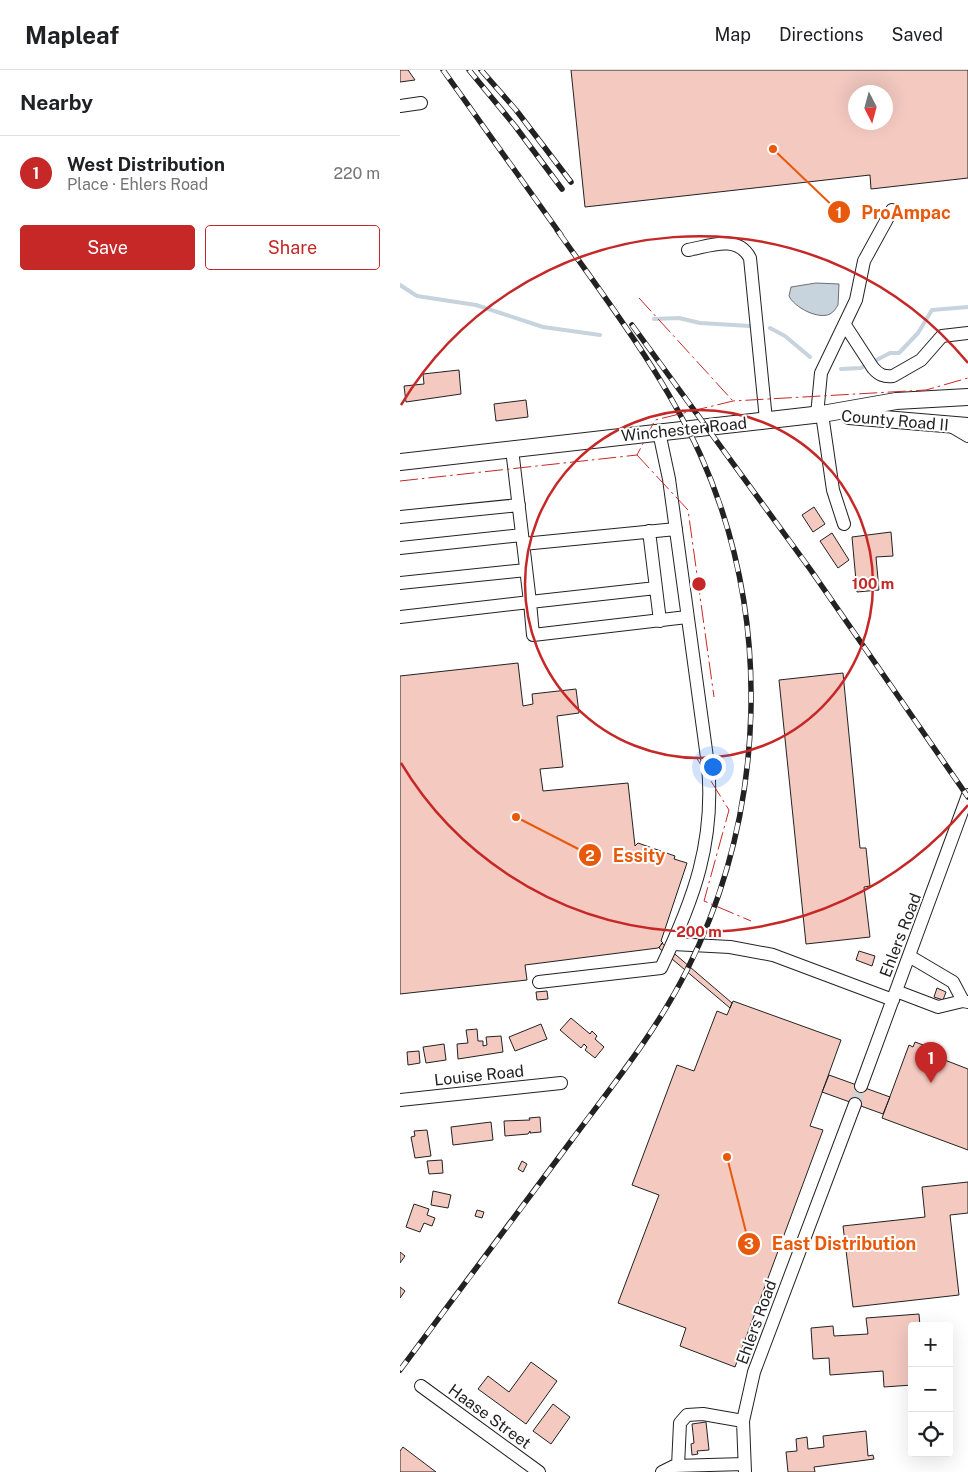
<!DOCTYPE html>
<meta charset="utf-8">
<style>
body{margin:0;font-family:"Public Sans",sans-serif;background:#f6f6f6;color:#202124}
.controls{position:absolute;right:15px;bottom:15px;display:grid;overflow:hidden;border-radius:5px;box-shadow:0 5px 20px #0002}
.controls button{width:45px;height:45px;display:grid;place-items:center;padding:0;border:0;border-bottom:1px solid #e0e0e0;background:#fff;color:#202124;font:25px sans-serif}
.compass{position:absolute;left:448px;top:15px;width:45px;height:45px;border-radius:50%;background:#fff;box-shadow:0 5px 20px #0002;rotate:174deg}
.you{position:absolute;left:312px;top:696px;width:18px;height:18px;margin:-12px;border:4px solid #fff;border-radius:50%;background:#1a73e8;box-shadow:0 0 0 8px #1a73e833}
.badge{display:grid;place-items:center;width:32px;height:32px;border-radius:50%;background:#c62828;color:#fff;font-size:16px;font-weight:700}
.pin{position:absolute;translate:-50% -41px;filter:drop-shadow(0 1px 2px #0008)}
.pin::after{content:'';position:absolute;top:26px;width:18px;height:15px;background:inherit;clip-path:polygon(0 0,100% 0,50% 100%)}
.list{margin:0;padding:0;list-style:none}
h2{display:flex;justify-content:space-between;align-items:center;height:65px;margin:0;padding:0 20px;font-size:21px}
h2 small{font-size:16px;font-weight:400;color:#757577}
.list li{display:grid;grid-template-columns:32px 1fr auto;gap:15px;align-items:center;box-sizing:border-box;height:75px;padding:0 20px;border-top:1px solid #e0e0e0}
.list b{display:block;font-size:19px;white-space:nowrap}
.list p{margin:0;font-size:16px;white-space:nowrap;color:#757577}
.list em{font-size:16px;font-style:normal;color:#757577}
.actions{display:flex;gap:10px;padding:15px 20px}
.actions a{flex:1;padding:11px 0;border:1px solid #c62828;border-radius:5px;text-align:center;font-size:18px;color:#c62828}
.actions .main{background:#c62828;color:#fff}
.icon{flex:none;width:28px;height:28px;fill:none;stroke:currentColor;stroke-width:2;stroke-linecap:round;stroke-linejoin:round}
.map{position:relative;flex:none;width:568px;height:1402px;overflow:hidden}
header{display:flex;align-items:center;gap:30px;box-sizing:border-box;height:70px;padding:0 25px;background:#fff;border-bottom:1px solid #e0e0e0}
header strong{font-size:24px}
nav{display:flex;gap:28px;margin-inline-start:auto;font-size:18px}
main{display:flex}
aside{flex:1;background:#fff}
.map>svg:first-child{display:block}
.water{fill:#c7d3dd;stroke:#6f6f6f}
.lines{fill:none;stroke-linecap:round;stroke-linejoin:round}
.stream{stroke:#c7d3dd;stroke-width:4}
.building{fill:#f3c9c0;stroke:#222;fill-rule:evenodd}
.minor-tunnel{stroke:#d3d3d3;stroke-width:12;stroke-dasharray:12 6;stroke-linecap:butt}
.minor-casing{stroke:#222;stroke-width:14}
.major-casing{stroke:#222;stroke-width:18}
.minor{stroke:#fff;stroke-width:12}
.major{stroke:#fff;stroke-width:16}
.rail-casing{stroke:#222;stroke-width:5.5}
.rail{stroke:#fff;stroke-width:4;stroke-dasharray:11;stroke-linecap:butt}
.power{stroke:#c62828;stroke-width:1;stroke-dasharray:18 4 2.5 4;stroke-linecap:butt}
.ring{fill:none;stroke:#c62828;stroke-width:2.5}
.labels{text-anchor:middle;stroke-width:4;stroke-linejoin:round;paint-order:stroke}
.street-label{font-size:16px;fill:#222;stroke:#fff}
.centre{fill:#c62828;stroke:#fff;stroke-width:2.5}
.ring-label{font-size:15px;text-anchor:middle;font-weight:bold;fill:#c62828;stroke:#fff;stroke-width:4;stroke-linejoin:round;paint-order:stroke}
.leader{fill:none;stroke:#e8590c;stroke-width:2}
.callout-dot{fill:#e8590c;stroke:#fff;stroke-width:2}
.mark-label{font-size:15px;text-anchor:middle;font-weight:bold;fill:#fff}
.callout-label{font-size:18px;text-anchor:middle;font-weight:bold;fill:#e8590c;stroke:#fff;stroke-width:4;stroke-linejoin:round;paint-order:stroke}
</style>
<header>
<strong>Mapleaf</strong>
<nav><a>Map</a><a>Directions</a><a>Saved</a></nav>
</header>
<main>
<aside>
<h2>Nearby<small></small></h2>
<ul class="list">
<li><span class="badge">1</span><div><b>West Distribution</b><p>Place · Ehlers Road</p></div><em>220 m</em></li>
</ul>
<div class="actions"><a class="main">Save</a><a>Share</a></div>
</aside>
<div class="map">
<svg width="568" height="1402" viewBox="0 0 568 1402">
<rect width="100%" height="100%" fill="#fff"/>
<!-- water -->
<path class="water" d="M416,213L439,214L438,235C436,238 434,242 430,244C418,250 394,237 389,226L391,217Z"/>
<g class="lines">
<!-- stream -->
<path class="stream" d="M0,215L17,226L76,235L143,257L200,265
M254,249L279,248L300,253L350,256
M370,258L385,266L410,287
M441,299L461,298L490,283H499L518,263L532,240L568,237"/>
</g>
<!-- building -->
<path class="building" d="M0,0H8L15,10L0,12Z
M171,0H568V108L471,119L470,105L185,137ZM456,22H486V52H456Z
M59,300L61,324L6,332L4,316L24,314L23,304Z
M126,330L128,347L96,351L94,334Z
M414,437L425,454L413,462L402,445Z
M491,462L493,486L476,487L479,520L457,522L452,467Z
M432,463L449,490L438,498L420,471Z
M118,593L123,636L133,634L132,624L176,619L179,643L157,646L163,697L140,699L143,721L228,713L235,776L238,773L275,786L274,789L287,793L261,871L263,873L258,878L125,895L127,910L0,924V606Z
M443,603L460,778H466L470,816L464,817L470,867L406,874L379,610Z
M262,873L332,933L330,938L259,878Z
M459,881L475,886L472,896L456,890Z
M537,918L546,922L543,930L534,927Z
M147,921L148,929L137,930L136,922Z
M333,931L441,970L410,1056L423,1060L335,1297L280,1276L286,1258L218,1233L259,1125L232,1115L277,995L294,1001L317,941L327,945Z
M171,948L190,964L192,961L197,966L195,969L204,977L195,988L185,980L187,977L184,974L181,978L160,960Z
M141,954L147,969L115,981L109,967Z
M77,959L78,971H83V976L87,975L86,967L101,966L103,982L58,989L57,974L68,973L66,960Z
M515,972L526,976L524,982L568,999V1080L482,1048L509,975L513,977Z
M44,974L46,990L26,993L23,977Z
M19,981L20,993L8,995L7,982Z
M429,1005L490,1027L483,1044L422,1022Z
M140,1047L141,1062L130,1063V1061L128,1064L105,1066L104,1051L130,1050L129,1048Z
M91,1052L93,1070L53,1075L51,1057Z
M27,1060L31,1086L15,1088L11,1067L15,1066L14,1061Z
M42,1090L43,1103L29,1104L27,1091Z
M122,1091L127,1094L123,1102L118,1099Z
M568,1112V1143L550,1145L559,1225L453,1237L443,1156L525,1147L522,1117Z
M33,1121L51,1125L48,1138L31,1135Z
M14,1134L29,1139L27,1145L35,1148L32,1156L24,1153L20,1162L6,1157Z
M77,1140L84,1142L82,1148L75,1146Z
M0,1182L5,1186L0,1193Z
M0,1217L5,1221L0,1228Z
M519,1244L520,1256H512V1315L484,1317L483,1301L430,1305L429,1288L413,1289L411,1258L433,1256L434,1266L468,1264L466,1248Z
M131,1292L157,1311L126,1354L78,1319L88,1306L109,1322Z
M153,1334L170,1347L151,1374L133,1361Z
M306,1352L309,1380L297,1381L298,1384L292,1385L291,1374L294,1373L292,1354Z
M466,1361L468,1386L473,1385L474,1389L414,1397L415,1402H388L386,1382L397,1381L396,1369L407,1367L408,1379L424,1377L423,1366Z
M3,1377L36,1402H0V1381Z"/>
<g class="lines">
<!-- minor-tunnel -->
<path class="minor-tunnel" d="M455,1034L461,1016"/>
<defs>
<path id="minor" d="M0,36L21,33
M288,180C310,176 337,164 350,188L366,350
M445,255L473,298C479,305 484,307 493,306L521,290L542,266L568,263
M422,344L433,420L444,454
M417,345L421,303L456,230L464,191L492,140
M551,356L568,366
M0,447L119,435
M249,461L260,551
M123,474L276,459
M0,478L122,465
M0,513L126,500
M256,518L130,532L133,565L287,547
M0,547L130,532L112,379
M273,874L330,877L373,885L493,930
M509,886L553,912L563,931
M139,912L261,898C294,829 315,772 308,695L269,409L259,362
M496,921L538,937L563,931L568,932
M461,1016L568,725
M0,1030L161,1013
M21,1316L139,1402
M278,1396L280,1353L287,1345L303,1344L343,1351
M262,1402L274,1396L344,1394
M345,1402L343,1351L354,1302L455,1034"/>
<path id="major" d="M449,346L568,356
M0,392L422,344L496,331L568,327"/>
</defs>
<!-- minor casing -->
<use href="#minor" class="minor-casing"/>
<!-- major casing -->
<use href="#major" class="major-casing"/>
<!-- minor -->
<use href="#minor" class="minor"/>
<!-- major -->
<use href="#major" class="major"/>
<defs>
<path id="rail" d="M43,0L161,165
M69,0L115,56L162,119
M81,0L116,40L171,112
M232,255L410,499L568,727
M0,1300C57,1224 114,1148 171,1071C212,1016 256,962 287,900C367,741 373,546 300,384C263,304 208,232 157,160"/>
</defs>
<!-- rail casing -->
<use href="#rail" class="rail-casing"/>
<!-- rail -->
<use href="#rail" class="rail"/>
<!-- power -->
<path class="power" d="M239,228L333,331
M237,385L288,440L314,627
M0,411L237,385L255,350L333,331L526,320L568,308
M296,687L329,740L304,831L351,851"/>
</g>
<!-- distance rings -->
<g class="ring">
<circle cx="299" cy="514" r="174"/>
<path d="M568 735A348 348 0 0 1 1 693M1 335A348 348 0 0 1 568 293"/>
</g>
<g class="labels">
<!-- street labels -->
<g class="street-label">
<text transform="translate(495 350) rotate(5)" y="6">County Road II</text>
<text transform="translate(284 359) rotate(-6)" y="6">Winchester Road</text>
<text transform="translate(500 865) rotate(-69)" y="6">Ehlers Road</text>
<text transform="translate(79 1005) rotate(-6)" y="6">Louise Road</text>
<text transform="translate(356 1252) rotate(-70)" y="6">Ehlers Road</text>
<text transform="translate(90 1346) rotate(36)" y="6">Haase Street</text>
</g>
</g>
<circle cx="299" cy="514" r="8" class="centre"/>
<g class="ring-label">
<text x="473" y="519">100 m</text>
<text x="299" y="867">200 m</text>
</g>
<!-- callouts -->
<path class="leader" d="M373 79L439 142M116 747L190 785M327 1087L349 1174"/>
<g class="callout-dot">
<circle cx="373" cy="79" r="5"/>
<circle cx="116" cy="747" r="5"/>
<circle cx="327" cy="1087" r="5"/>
<circle cx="439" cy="142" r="12"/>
<circle cx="190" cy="785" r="12"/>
<circle cx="349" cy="1174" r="12"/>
</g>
<g class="mark-label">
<text x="439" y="148">1</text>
<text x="190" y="791">2</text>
<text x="349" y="1179">3</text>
</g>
<g class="callout-label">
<text x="506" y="149">ProAmpac</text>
<text x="239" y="792">Essity</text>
<text x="444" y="1180">East Distribution</text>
</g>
</svg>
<div class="controls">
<button>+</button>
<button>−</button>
<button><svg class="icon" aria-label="locate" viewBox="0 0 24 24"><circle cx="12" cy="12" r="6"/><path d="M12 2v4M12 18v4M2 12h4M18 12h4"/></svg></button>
</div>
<svg class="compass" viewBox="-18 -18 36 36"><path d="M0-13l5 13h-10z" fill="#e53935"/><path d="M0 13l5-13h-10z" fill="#757577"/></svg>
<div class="you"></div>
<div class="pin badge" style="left:531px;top:1013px">1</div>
</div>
</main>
